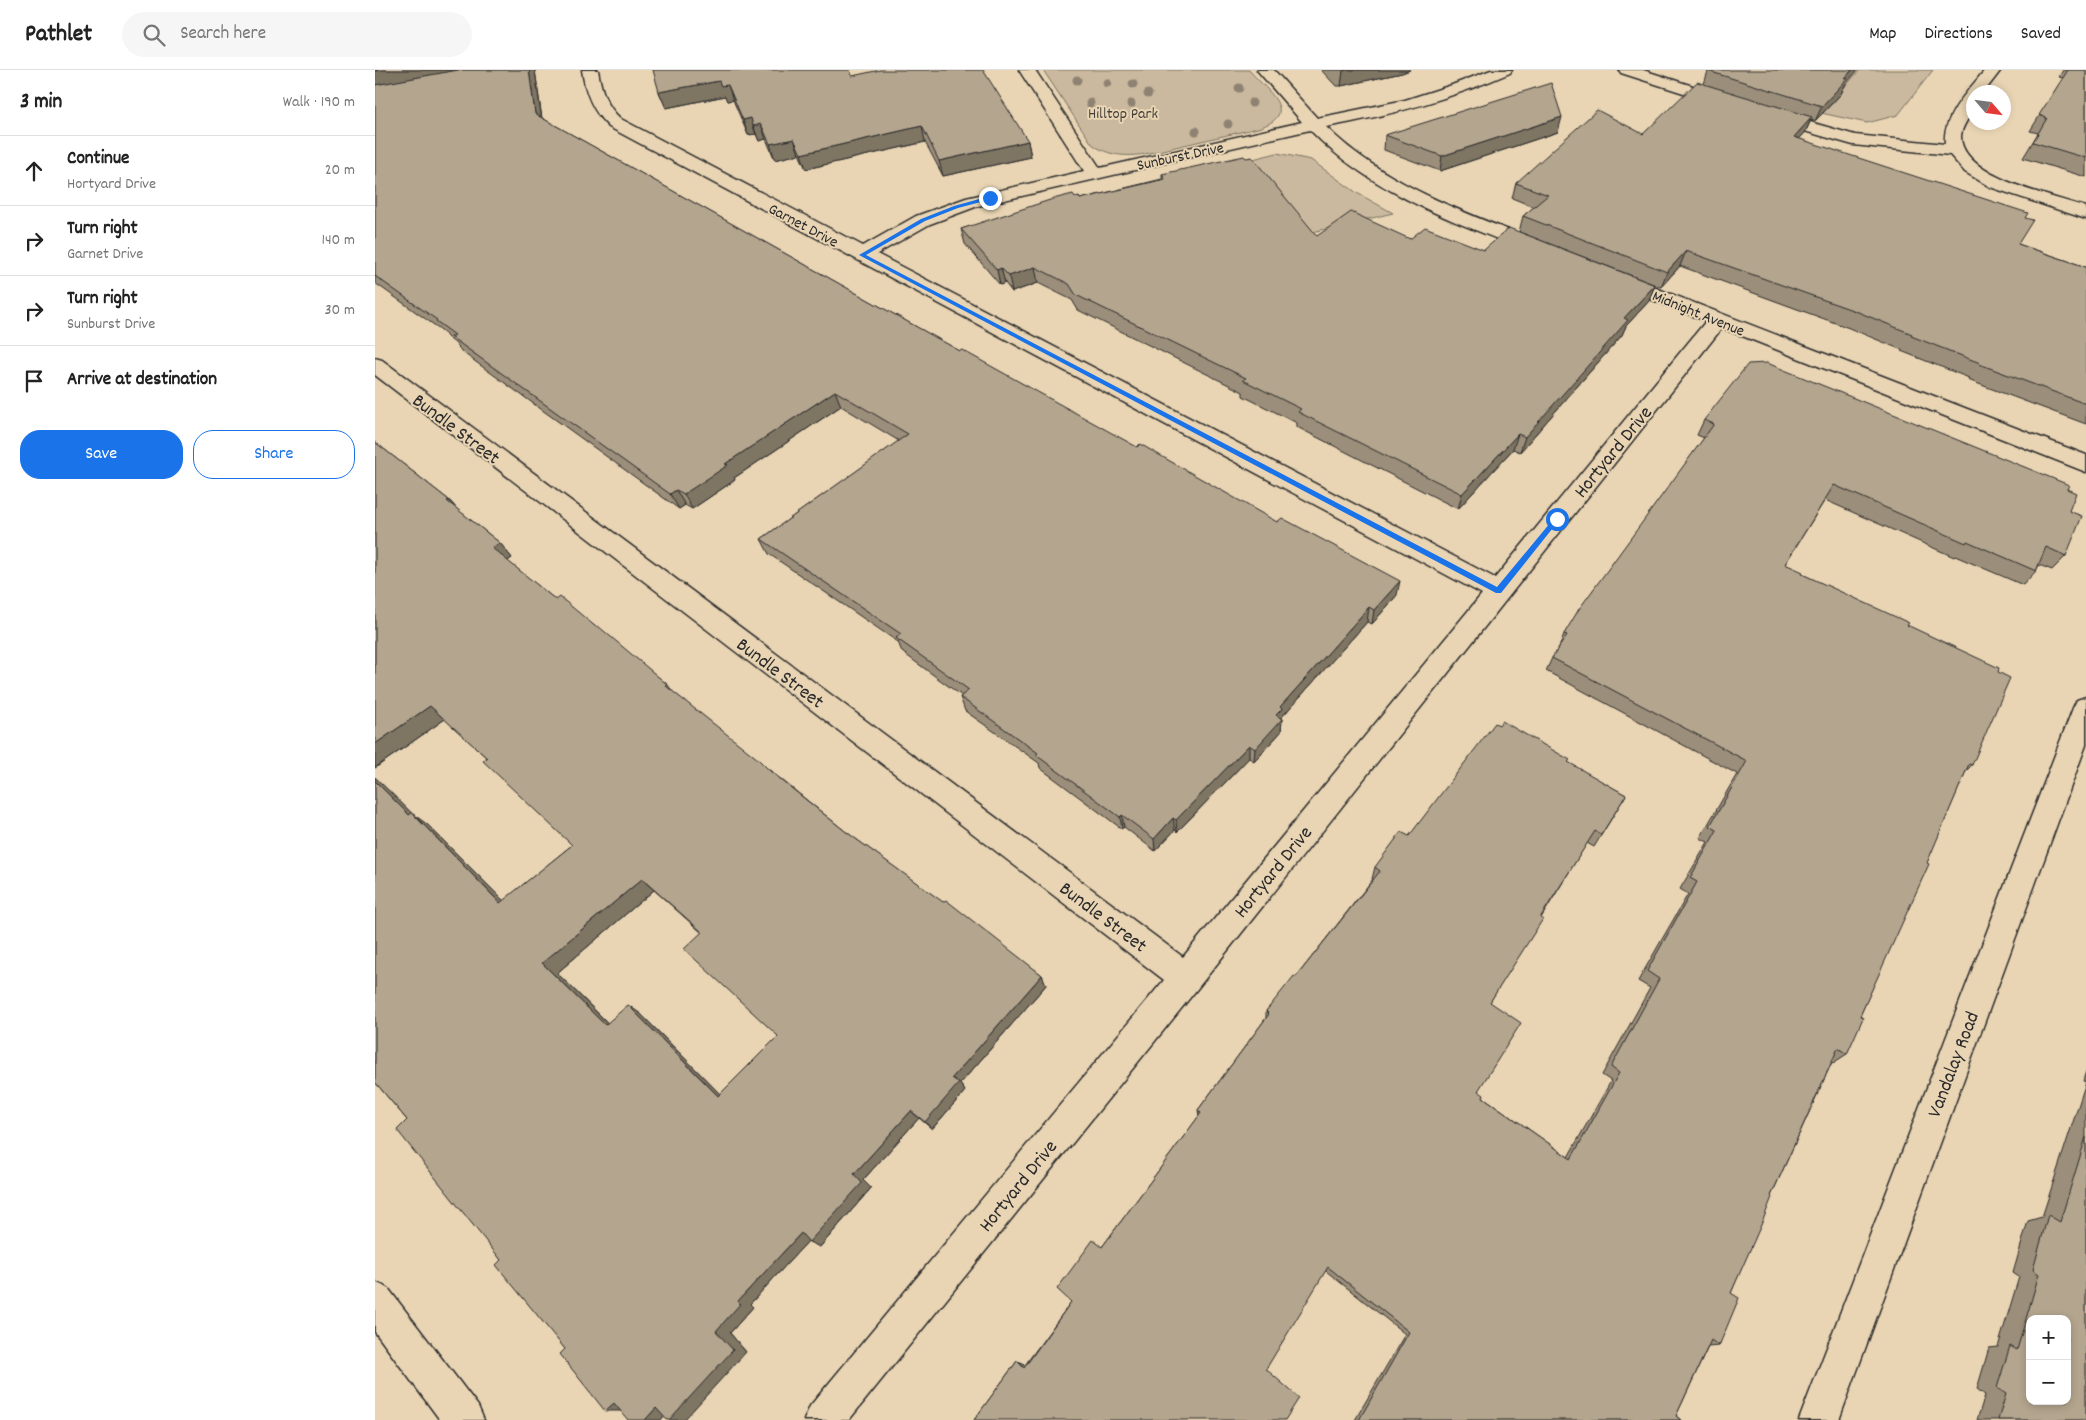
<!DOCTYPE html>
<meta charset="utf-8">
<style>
body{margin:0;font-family:Dekko,sans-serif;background:#f6f6f6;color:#222}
.controls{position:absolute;right:15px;bottom:15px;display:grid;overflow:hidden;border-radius:10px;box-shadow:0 2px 8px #0003}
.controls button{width:45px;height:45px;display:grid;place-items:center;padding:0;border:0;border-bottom:1px solid #e0e0e0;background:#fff;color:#222;font:25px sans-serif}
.compass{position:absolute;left:1591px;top:15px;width:45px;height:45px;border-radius:50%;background:#fff;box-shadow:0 2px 8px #0003;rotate:118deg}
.stop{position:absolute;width:15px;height:15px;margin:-11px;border:4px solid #1a73e8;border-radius:50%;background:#fff}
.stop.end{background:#1a73e8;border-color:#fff;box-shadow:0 1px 5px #0008}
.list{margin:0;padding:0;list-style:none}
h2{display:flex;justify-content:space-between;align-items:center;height:65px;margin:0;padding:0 20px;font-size:21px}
h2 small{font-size:16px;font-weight:400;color:#767676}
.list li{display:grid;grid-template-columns:32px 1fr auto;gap:15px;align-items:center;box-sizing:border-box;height:70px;padding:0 20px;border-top:1px solid #e0e0e0}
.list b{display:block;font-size:19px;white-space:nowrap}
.list p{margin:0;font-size:16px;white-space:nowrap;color:#767676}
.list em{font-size:16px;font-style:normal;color:#767676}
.actions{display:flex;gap:10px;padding:15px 20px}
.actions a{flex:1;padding:11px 0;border:1px solid #1a73e8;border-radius:20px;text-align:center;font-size:18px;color:#1a73e8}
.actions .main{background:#1a73e8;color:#fff}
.icon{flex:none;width:28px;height:28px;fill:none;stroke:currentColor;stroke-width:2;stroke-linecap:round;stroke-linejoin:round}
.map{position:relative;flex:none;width:1711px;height:1350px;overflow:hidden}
header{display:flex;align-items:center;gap:30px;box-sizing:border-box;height:70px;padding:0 25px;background:#fff;border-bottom:1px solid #e0e0e0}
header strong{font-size:24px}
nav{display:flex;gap:28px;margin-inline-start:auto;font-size:18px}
.search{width:350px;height:45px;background:#f6f6f6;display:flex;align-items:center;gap:12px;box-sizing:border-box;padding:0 18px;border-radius:28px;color:#767676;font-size:19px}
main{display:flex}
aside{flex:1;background:#fff}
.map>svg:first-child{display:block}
.green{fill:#cab99e;stroke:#7a7264}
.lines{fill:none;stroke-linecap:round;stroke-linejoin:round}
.street-casing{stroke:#2b2b2b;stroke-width:3}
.street{fill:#e9d5b4;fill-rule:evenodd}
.tree{fill:#8e8372}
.wall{fill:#9b8e7a;stroke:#2b2b2b;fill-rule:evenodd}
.shaded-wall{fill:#7e7463;stroke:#2b2b2b}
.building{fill:#b4a58e;stroke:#2b2b2b;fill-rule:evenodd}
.route{fill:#1a73e8}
.labels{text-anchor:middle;stroke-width:4;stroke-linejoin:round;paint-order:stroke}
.far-park-label{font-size:16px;fill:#43403c;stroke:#e9d5b4}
.far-street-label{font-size:16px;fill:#2b2b2b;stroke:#e9d5b4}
.street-label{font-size:20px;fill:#2b2b2b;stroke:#e9d5b4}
</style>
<header>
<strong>Pathlet</strong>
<div class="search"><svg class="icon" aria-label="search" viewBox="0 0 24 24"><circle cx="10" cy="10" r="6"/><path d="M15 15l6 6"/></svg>Search here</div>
<nav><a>Map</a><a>Directions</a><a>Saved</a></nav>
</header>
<main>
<aside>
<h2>3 min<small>Walk · 190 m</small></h2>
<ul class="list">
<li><svg class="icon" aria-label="ahead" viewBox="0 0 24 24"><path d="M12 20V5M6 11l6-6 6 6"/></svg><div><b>Continue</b><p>Hortyard Drive</p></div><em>20 m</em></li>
<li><svg class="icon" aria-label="right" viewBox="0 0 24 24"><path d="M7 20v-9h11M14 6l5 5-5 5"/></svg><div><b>Turn right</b><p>Garnet Drive</p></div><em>140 m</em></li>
<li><svg class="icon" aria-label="right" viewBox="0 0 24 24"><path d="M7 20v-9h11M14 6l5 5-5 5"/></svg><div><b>Turn right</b><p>Sunburst Drive</p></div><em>30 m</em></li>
<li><svg class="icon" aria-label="arrive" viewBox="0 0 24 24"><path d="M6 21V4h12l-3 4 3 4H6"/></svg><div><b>Arrive at destination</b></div></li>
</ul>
<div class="actions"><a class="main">Save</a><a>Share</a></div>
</aside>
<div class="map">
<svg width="1711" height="1350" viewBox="0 0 1711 1350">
<rect width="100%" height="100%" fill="#e9d5b4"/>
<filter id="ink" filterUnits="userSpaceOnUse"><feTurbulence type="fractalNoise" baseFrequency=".02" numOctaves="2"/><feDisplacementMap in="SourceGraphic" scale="10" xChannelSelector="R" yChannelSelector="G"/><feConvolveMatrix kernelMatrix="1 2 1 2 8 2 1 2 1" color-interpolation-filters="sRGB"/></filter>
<g filter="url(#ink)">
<!-- green -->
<path class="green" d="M668,0H874C892,21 927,44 883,58L770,84C751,87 733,86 717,74Z
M1485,0H1558L1523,45L1492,53L1446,43Z
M902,83L936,90L982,123L1018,143L929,164L870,91Z"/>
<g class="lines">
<defs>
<path id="street" d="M207,0H223C226,19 231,36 246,49L488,176L541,146L591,128L709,101L644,0H660L725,98L927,52L882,0H899L942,48L1030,30L1077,15L1116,0H1137L1135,3C1076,29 1014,46 951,57C1011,116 1093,144 1170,174L1172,178L1170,182L1163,184L1156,182C1077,151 995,122 935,60L603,136L555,154L502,184L1120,508L1331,251L1235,213L1232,209L1235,205L1242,203L1711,385V402L1347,258L822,919L474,1350H429L435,1336L789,910L0,305V288L7,290L808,887L1107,524L234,57C217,41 210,22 207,0Z
M1244,0H1268L1355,28L1357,31L1355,34H1343L1246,3Z
M1610,0H1626L1609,22H1598C1598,27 1600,34 1598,38C1595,48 1587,55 1586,66C1585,107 1681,127 1711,137V149L1615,117L1590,102L1575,85L1478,75L1391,50L1389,46L1391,42L1397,41L1480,65L1570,74C1567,46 1594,20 1610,0Z
M1711,627V675L1464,1350H1424L1698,638L1702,630Z
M0,1212L13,1218L103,1336L109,1350H65L0,1262Z"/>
</defs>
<!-- street casing -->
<use href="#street" class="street-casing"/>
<!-- street -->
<use href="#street" class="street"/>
</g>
<!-- trees -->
<g class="tree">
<circle cx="702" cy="10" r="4.5"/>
<circle cx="732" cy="13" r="4.5"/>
<circle cx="758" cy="14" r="4.5"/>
<circle cx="864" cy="18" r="4.5"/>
<circle cx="773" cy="24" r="4.5"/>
<circle cx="715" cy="33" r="4.5"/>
<circle cx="877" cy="33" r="4.5"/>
<circle cx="756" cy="34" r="4.5"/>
<circle cx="732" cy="43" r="4.5"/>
<circle cx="853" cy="54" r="4.5"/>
<circle cx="821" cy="61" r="4.5"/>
</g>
<!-- wall -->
<path class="wall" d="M0,0H160L167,48L1022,525L997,554L992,552L906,648L907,649L906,662L879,691L874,688L802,762L800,760L780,781L749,757L747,759L665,698L664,693L590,641L585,627L587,626L527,582L523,572L394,484L386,469L524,371L466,336L359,408L360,410L317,439L310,435L304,439L87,282L80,273L72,267L69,262L0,213Z
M946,0H1035L1027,3L966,16H961Z
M1688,0H1711V107L1648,88L1663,63L1655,61L1688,8L1684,7Z
M1333,1L1470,15L1466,24L1440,51L1436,50L1430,63L1424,69L1650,148L1643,174L1711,197V354L1593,310L1594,308L1526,281L1527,280L1474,258L1305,196L1286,217L1144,162L1148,146L1159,137L1137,128L1141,113L1268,64L1329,14Z
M477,6L653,71L656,87L568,106L550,72L431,99L424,84L400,90L391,69L384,71L381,64L373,65L358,30L352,31L350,26L291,38L284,22Z
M1183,62L1065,101L1009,80L1010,65Z
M787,104L942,166L1035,169L1109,180L1280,215L1274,231L1251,256L1247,265L1145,382L1138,379L1083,439L922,357V353L868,326V322L703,240L697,230L663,213L637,222L630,213L625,215L590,174L586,159L700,127L705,129L787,109Z
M1329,350L1692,419L1694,441L1691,486L1677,500L1664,495L1661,501L1648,515L1580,486L1579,487L1450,430L1410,494L1427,504L1532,555L1597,695L1591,701L1485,946L1472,984L1458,993L1457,992L1396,1126L1356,1223L1344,1276L1333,1277L1301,1346L1306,1350H980L1030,1264L951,1201L599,1350L642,1291L648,1293L650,1295L696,1232L727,1177L824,1046L823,1040L891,948V941L921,907L998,809H997L1000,797L1034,766L1193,693L1251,725L1219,777L1212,773L1166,848L1115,932L1103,1021L1108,1027L1193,1087L1236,1011L1227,1005L1275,918L1263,911L1313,824L1305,819L1333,772L1325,768L1362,704L1171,601L1177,588L1184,577L1189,564L1329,368L1322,365Z
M0,372L74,430L83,440L125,473L137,488L132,491L181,530L221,557L293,615L298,622L470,761L667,905L671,915L585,1014L590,1021L557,1059L544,1048L488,1110L496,1118L445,1177L433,1171L375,1234L378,1237L355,1263L371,1282L289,1347L190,1279L126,1190L32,1050L0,1012V707L37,744L53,755L128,831L197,775L112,688L70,649L0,698ZM279,820L327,863L403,966L345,1024L266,944L233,953L182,903Z
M1711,1001V1350H1602L1610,1325L1602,1319L1614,1278L1623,1277L1644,1207L1638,1203L1653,1151L1667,1147L1711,1012L1708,1011Z"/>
<!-- shaded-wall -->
<path class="shaded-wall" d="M8,0H105L0,18V1Z
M154,0H160L168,59L160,44Z
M972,0H1035L1027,3L966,16L968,1Z
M1477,0H1483L1470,15L1466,24L1440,51L1447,36Z
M344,11L353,15L358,30L352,31L350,26L291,38L284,22Z
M1187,47L1183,62L1065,101L1067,86Z
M1437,47L1430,63L1412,82L1419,67Z
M376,48L381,64L373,65L368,50Z
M386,54L391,69L384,71L378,56Z
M547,56L550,72L431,99L426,84Z
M419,69L424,84L400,90L395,74Z
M653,71L656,87L568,106L564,91Z
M1311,181L1305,196L1286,217L1292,202Z
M660,197L663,213L637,222L634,206Z
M626,198L630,213L625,215L622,200Z
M1280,215L1274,231L1251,256L1247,265L1145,382L1150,367L1249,248Z
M460,321L466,336L359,408L360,410L317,439L309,424L350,394Z
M1143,364L1138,379L1083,439L1087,424Z
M301,420L310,435L304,439L295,424Z
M74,430L87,445L72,431Z
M125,473L137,488L129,493L117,478Z
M1025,511L1022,525L997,554L999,540Z
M994,537L992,552L906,648V650L907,649L906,662L879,691L880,679L905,637Z
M55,636L70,649L0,698V674Z
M874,675V688L802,762L801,750Z
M0,707L51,757L34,745L0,711Z
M37,743L53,755L141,843L125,833Z
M747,745L749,757L747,759L745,747Z
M798,748L800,760L780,781L779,769Z
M267,809L279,820L182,903L244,964L230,955L167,893Z
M667,905L671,915L585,1014L590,1021L557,1059L550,1052L577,1008Z
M253,935L266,944L355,1034L343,1026Z
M536,1041L544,1048L488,1110L496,1118L445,1177L434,1172L479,1104Z
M426,1163L436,1168L375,1234L378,1237L355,1263L371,1282L309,1350H294L341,1261L363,1231Z
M642,1291L648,1293L654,1299L649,1298Z
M239,1333L247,1341H230Z
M281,1338H296L286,1350H270Z"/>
<!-- building -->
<path class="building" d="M83,0H154L160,44L585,281L587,280L762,377L765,374L902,452L907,448L1025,511L999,540L994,537L905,637L907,639L901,645L907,649L880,679L874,675L801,750L798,748L779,769L747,745L745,747L661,685L663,683L585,627L594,620L521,568L526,564L386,469L533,364L460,321L350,394L353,395L309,424L301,420L295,424L76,267L80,265L61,251L62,250L0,206V15Z
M278,0H475L477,6L505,0H608L653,71L564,91L547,56L426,84L419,69L395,74L386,54L378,56L376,48L368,50L353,15L346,16L344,11L284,22Z
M1335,0H1477L1470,8H1473L1447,36L1333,1Z
M1693,0H1711V88L1658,72L1672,48L1664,45Z
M1322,12L1437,47L1419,67L1653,143L1650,148L1658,150L1643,174L1711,197V334L1604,294L1605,293L1536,266L1537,264L1483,242L1311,181L1292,202L1148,146L1173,125L1141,113L1222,40L1268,64Z
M1176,13L1187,47L1067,86L1010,65Z
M869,86L871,88L877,87L942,166L976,142L1035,169L1050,157L1109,180L1134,158L1280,215L1249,248L1253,250L1150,367L1143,364L1087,424L923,342L926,339L868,310L871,308L701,225L694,214L660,197L634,206L626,198L622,200L586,159L678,129L698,124L700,127L704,126L705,129L790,109L787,104Z
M1392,293L1694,415L1692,419L1701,423L1694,441L1707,446L1691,486L1671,477L1661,501L1592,471L1591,473L1459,415L1410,494L1428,502L1427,504L1534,553L1532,555L1624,598L1623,602L1635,608L1597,695L1594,694L1552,793L1554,794L1485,946L1488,948L1472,984L1463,978L1396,1126L1397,1127L1386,1155L1356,1223L1364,1228L1344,1276L1336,1270L1301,1346L1306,1350H984L1034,1262L953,1197L891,1299L924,1328L910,1350H599L642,1291L649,1298L696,1232L682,1219L718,1170L727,1177L826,1043L823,1040L894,944L891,941L919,906L921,907L1005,801L1000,797L1026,762L1034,766L1120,653L1124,655L1127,651L1195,690L1193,692L1251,725L1226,765L1220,761L1165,848L1168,849L1115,932L1146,953L1103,1021L1109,1025L1108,1027L1196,1089L1244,1003L1236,997L1284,909L1272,901L1322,812L1315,808L1342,760L1335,756L1372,691L1177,588L1192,565L1189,564L1204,539L1339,354L1329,350L1373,294Z
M0,372L74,430L72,431L125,473L117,478L181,530L185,527L221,557L223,556L293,615L291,616L383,689L395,701L470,761L568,832L571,830L667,905L577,1008L584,1013L550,1052L536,1041L479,1104L487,1113L434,1172L426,1163L363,1231L365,1234L341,1261L358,1280L294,1350H292L281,1338L270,1350H253L239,1333L230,1341L185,1284L190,1279L121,1195L126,1190L22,1060L32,1050L0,1012V711L34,745L37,743L125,833L197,775L108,691L112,688L55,636L0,674ZM267,809L327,862L309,879L403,966L343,1026L253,935L230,955L167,893Z
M1711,1067V1350H1623L1631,1324L1622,1318L1635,1276L1642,1280L1664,1204L1658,1200L1673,1145L1685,1152ZM1655,1249H1692V1331H1655Z"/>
</g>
<!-- route -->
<path class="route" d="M615,126L617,129L583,138L550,151L491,185L1122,517L1180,447L1185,449L1126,523H1121L484,185L546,149L579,136Z"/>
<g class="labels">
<!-- far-park labels -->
<g class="far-park-label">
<text x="748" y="48">Hilltop Park</text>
</g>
<!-- far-street labels -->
<g class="far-street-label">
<text transform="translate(805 85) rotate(-12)" y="6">Sunburst Drive</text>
<text transform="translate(429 154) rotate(28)" y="6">Garnet Drive</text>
<text transform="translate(1324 242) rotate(22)" y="6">Midnight Avenue</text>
</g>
<!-- street labels -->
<g class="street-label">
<text transform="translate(82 358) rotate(37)" y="7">Bundle Street</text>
<text transform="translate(1237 381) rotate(-51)" y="7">Hortyard Drive</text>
<text transform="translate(406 602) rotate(37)" y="7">Bundle Street</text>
<text transform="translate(897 801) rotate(-51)" y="7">Hortyard Drive</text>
<text transform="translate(729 846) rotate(37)" y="7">Bundle Street</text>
<text transform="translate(1577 994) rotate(-69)" y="7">Vandalay Road</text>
<text transform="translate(642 1115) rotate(-51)" y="7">Hortyard Drive</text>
</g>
</g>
</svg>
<div class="controls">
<button>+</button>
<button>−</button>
</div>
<svg class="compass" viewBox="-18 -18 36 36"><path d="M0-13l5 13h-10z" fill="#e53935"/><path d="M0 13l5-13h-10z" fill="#767676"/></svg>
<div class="stop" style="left:1182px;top:449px"></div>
<div class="stop end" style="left:615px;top:128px"></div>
</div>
</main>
